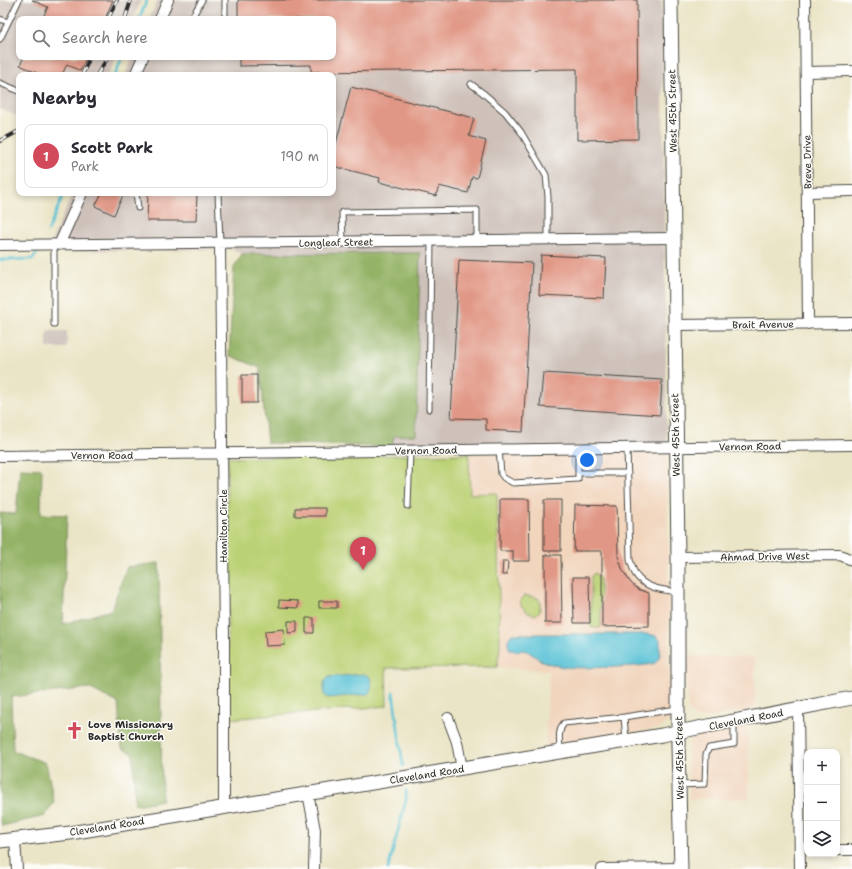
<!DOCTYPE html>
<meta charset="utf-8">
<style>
body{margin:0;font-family:"Shantell Sans",sans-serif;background:#f2f2f3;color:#2b2b33}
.controls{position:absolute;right:12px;bottom:12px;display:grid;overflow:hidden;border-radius:8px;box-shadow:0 2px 6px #0003}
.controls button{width:36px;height:36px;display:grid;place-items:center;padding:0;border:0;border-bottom:1px solid #e1e1e2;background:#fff;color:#2b2b33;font:20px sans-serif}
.you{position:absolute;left:587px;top:460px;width:14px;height:14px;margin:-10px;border:3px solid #fff;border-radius:50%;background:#1a73e8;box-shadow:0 0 0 6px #1a73e833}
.badge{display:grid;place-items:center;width:26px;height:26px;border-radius:50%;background:#d1495b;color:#fff;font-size:13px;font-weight:700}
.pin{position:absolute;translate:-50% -33px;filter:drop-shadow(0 1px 2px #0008)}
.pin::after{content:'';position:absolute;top:21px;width:14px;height:12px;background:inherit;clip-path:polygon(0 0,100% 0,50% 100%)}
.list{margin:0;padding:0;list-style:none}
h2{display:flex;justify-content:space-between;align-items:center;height:52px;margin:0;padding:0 16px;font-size:17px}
h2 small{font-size:13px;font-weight:400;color:#7c7c81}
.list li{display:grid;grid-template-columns:26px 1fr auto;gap:12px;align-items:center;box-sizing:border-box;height:64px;margin:0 8px 8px;padding:0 8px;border:1px solid #e1e1e2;border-radius:8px}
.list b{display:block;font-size:15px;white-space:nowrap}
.list p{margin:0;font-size:13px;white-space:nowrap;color:#7c7c81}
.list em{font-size:13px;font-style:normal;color:#7c7c81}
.icon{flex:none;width:22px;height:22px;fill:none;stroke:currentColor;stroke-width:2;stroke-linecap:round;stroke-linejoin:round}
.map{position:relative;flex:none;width:852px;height:869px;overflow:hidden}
.search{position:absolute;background:#fff;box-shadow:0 2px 6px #0003;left:16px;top:16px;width:320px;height:44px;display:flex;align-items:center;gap:10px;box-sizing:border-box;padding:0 14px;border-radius:8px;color:#7c7c81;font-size:15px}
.panel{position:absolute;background:#fff;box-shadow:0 2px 6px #0003;left:16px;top:72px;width:320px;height:124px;border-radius:8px}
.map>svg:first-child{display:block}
.built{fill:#f1d5bd}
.industrial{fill:#cec1ba}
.green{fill:#bbd175;stroke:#737e50}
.forest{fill:#94b366;stroke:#606f48}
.water{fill:#5bc3d7;stroke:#437781}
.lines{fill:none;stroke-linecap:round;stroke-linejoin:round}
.stream{stroke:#5bc3d7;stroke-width:2.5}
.building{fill:#e19785}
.service-casing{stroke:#484742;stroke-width:7}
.minor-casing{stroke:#484742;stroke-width:12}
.tertiary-casing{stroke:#484742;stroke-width:15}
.service{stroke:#fff;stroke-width:5}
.minor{stroke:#fff;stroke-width:10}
.tertiary{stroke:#fff;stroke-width:13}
.rail-casing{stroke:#2b2b2b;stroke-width:4}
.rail{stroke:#fdfcf7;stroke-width:2.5;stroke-dasharray:8;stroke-linecap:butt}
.labels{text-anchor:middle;stroke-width:3;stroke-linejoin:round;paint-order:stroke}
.street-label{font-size:10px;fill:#2b2b2b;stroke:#fdfcf7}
.poi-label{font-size:10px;font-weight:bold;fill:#2b2b2b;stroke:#fdfcf7;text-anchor:start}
</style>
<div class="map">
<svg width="852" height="869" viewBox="0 0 852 869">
<rect width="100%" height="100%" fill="#fdfcf7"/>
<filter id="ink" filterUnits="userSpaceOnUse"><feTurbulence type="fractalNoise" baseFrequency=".025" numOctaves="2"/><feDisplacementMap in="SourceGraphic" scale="8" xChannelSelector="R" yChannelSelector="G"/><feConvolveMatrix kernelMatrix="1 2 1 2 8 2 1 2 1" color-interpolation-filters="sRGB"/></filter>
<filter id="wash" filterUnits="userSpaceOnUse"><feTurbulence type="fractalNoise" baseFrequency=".012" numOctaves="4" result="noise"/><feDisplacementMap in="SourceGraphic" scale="16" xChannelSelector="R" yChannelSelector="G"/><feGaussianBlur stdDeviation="0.9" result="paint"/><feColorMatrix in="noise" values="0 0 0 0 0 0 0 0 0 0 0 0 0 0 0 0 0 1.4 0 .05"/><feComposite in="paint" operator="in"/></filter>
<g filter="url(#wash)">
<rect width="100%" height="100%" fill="#ebe5c7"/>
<!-- built -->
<path class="built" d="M667,451L670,716L668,721L659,728L545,749L549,671L497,667L500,647L497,494H470L469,454Z
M686,656L755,657V709L700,719L696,718L691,713L688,708Z
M748,725L749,798L689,799L688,750L690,743L695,737L701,734Z"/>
<!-- industrial -->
<path class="industrial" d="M0,0H141L133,19H19V57H116L109,74L107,75H19V117L0,109Z
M158,0H662L667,451L392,447L394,436L416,435L420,253L242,254L233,249L59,251L52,239L73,193H333V75H125L133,57H333V19H149Z
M47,331H67V348H47Z"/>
<!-- green -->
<path class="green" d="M469,454L470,494L497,493L500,647L497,667L386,668L387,706L228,719L227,458Z
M595,573L600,579L601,626L600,628H593L591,627V577L592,575Z
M524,595L538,598L540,602V611L535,615C528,613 522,609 520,602Z"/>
<!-- forest -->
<path class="forest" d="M420,253L416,435L394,436L392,447L267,443L260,368L229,355L234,267L242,254Z
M20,468L42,469L41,514L67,515L63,624L111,610L127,567L159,563L162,800L135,805L133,754L122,748L118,703L89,688L11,697L13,751L46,763L54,802L45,816L2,826L0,817V513L16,514Z"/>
<!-- water -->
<path class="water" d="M512,634H648L656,636L660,640C660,646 662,659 655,663C649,667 574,669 564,667C557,666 547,663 540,660C536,657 532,654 527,651C522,649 516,652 510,650C507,644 507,639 512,634Z
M364,674L369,676C372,682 373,689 368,694L328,698L324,695V682L329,677Z"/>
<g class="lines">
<!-- stream -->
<path class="stream" d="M139,19L147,0
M115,75L122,57
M48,231L64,193
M0,260L33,259L37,253
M393,692L403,766
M388,869L406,800V790"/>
</g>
<g id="blocks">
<!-- building -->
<path class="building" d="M32,0H113L105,19H42L48,7Z
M238,0H637L638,139L577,140V69L311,72V65L239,66V57H333V19H238Z
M24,57H87L80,71L67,64L62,75H41L20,65Z
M351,87L474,118L469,136L486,141L477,178L472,177L468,193L439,186L436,196L379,182L380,178L333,166V146L335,147Z
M102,193H124L114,215L95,206Z
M148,193H197L196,221H147Z
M541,255L606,258L604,298L539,295Z
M459,260L532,263L523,432L486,430V419L451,418Z
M543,373L662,380L660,415L540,407Z
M242,375H257V403H242Z
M500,499H529L530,561H513V551H500Z
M544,500H561V551H544Z
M575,505L617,506L618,556L623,571L631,583L638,589L649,593V626L602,627V551H574Z
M295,508H325V516H295Z
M545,555H561L562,623H545Z
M503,561H508L507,575H502Z
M573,577H589L590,623H574Z
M279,600L298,601V608L279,607Z
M319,601H337V608H319Z
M306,618H314V633H306Z
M288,621H297V632L288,633Z
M284,629L285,645L266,646L265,631Z"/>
</g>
</g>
<g filter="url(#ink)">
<use href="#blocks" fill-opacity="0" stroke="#484742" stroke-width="1"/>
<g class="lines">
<defs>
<path id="service" d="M0,19L8,22
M191,19L202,0
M225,19V0
M0,39L19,0
M0,83L19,91
M471,84L483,93L505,112L521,132L546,175L548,197V240
M136,193L138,208
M218,193L220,243
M343,242L342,212L477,210V240
M54,245V324
M429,409L431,241
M627,448L630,560C632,565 633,571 636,575C644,588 664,590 677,592
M499,449L501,474L504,478L513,483L578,479V448
M578,473H628
M408,506L410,451
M624,717L626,740
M560,751C560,741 557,732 564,723L624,717L677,709
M679,785L705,784L706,754L709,748L734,744V722"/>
<path id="minor" d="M805,0L808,324
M160,19L168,0
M806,72L852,71
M135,75L143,57
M807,192L852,191
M220,244L224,639V807
M0,245L673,238
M59,245L82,193
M674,325L852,323
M0,456L852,445
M678,557L840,555L852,560
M798,709L800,869
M448,718L457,742L462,769
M308,793L315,830L314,869
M15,840L17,869
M837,850H852
M602,869L681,868"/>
<path id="tertiary" d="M671,0L678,557V745L681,869
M0,841L70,833L662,735L852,698"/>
</defs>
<!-- service casing -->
<use href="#service" class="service-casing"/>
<!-- minor casing -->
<use href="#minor" class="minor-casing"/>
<!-- tertiary casing -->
<use href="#tertiary" class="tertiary-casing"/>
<!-- service -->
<use href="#service" class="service"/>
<!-- minor -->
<use href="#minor" class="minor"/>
<!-- tertiary -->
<use href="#tertiary" class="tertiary"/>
<defs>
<path id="rail" d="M108,19L117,0
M125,19L131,0
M82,75L90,57
M97,75L108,57
M0,141L19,131"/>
</defs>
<!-- rail casing -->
<use href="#rail" class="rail-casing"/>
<!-- rail -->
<use href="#rail" class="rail"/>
</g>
</g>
<!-- icons -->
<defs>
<symbol id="church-bare" viewBox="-9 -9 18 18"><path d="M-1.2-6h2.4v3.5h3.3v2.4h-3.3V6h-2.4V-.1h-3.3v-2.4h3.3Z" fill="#d1495b" stroke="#fdfcf7" stroke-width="2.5" paint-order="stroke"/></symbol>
</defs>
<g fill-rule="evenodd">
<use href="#church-bare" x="62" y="718" width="25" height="25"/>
</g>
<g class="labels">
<!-- street labels -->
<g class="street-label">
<text transform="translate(672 111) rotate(-91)" y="4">West 45th Street</text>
<text transform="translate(807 162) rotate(-91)" y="4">Breve Drive</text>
<text transform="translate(336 242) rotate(-1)" y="4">Longleaf Street</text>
<text transform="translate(763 324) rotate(-1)" y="4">Brait Avenue</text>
<text transform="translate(675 435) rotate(-91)" y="4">West 45th Street</text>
<text transform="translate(750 446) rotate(-1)" y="4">Vernon Road</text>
<text transform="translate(426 450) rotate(-1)" y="4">Vernon Road</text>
<text x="102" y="459">Vernon Road</text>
<text transform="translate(223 526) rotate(-90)" y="4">Hamilton Circle</text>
<text transform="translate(765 556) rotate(-1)" y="4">Ahmad Drive West</text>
<text transform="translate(746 719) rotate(-11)" y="4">Cleveland Road</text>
<text transform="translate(679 758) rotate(-91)" y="4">West 45th Street</text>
<text transform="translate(427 774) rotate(-9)" y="4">Cleveland Road</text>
<text transform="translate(107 826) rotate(-9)" y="4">Cleveland Road</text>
</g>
<!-- poi labels -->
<g class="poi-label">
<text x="88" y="728">Love Missionary<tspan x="88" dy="12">Baptist Church</tspan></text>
</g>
</g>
</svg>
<div class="controls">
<button>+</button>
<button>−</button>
<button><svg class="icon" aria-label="layers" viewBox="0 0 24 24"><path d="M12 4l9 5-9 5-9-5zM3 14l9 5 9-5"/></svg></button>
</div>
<div class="you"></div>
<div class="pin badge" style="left:363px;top:570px">1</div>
<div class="search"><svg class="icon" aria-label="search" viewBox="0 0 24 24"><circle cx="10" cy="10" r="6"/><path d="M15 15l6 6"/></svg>Search here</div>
<section class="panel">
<h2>Nearby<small></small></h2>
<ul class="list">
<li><span class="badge">1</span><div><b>Scott Park</b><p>Park</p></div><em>190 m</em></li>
</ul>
</section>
</div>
